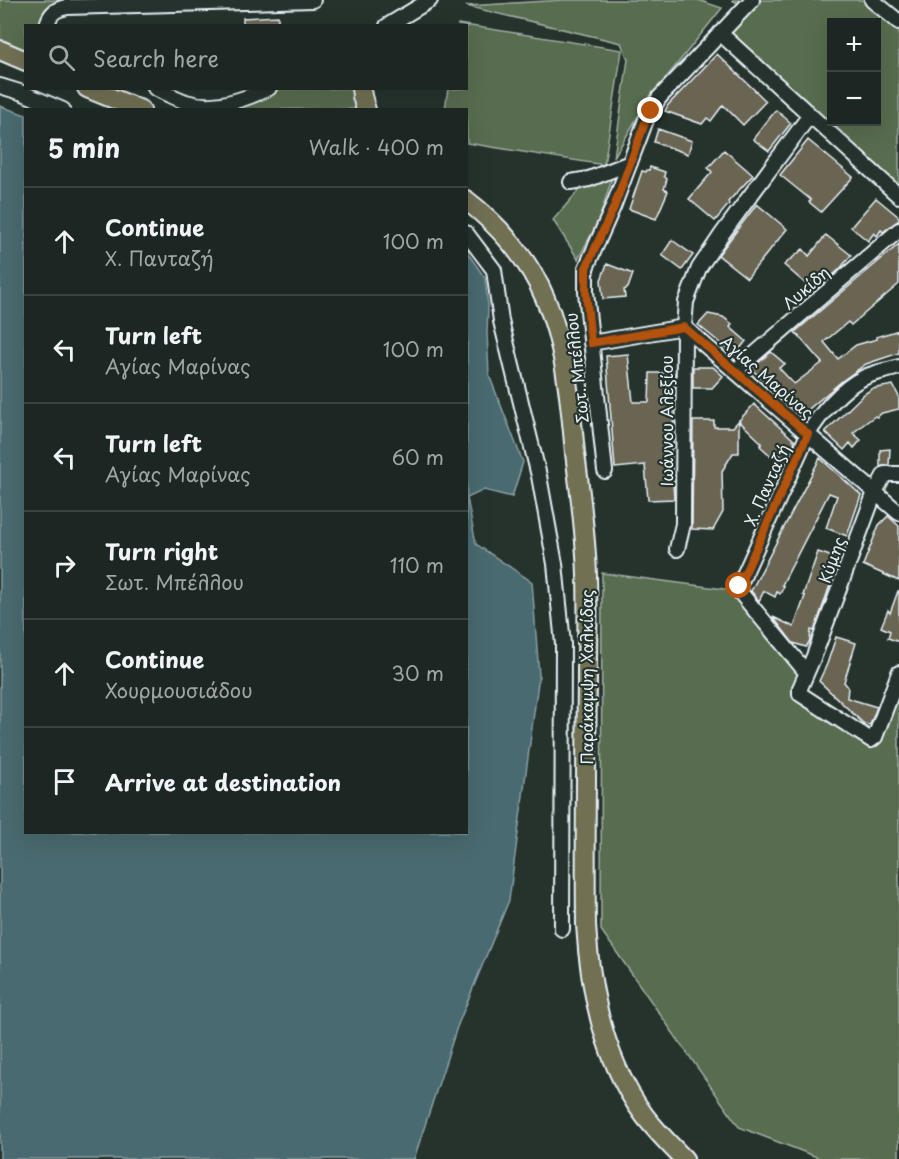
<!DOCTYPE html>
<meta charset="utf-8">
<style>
body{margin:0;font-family:"Playpen Sans",sans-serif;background:#252e2a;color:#f1f3f6}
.controls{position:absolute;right:18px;top:18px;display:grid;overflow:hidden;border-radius:0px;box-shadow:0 6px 24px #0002}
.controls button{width:54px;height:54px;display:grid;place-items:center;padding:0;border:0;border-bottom:2px solid #3a4340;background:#1c2622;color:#f1f3f6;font:30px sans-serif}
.stop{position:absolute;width:18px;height:18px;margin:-14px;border:4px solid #b45309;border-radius:50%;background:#fff}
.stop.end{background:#b45309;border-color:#fff;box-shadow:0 2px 6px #0008}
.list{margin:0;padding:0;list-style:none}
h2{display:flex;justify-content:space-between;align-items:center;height:78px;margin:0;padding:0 24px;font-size:26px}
h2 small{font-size:20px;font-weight:400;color:#a0a5a5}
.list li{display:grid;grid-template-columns:39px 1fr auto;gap:18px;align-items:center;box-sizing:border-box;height:108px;padding:0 24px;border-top:2px solid #3a4340}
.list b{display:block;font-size:22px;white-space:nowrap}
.list p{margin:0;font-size:20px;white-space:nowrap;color:#a0a5a5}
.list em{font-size:20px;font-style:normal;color:#a0a5a5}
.icon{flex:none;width:33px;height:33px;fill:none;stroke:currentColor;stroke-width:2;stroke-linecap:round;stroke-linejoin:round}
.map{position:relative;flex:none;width:899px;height:1159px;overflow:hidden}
.search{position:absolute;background:#1c2622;box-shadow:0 6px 24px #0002;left:24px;top:24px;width:444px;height:66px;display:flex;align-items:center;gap:15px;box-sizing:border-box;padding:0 21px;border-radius:0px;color:#a0a5a5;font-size:22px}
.panel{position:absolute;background:#1c2622;box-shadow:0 6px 24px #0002;left:24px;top:108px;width:444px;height:726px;border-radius:0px}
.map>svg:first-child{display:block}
.green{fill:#596c4f;stroke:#a0aea4;stroke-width:1.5;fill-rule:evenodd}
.water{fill:#496a6f;stroke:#89a0a6;stroke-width:1.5}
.building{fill:#6a6552;stroke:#e8f1f8;stroke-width:1.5}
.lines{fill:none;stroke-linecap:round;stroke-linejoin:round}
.minor-casing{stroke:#e8f1f8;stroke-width:18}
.major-casing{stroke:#e8f1f8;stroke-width:22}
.minor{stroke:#26332d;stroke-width:14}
.major{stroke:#716f52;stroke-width:18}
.route{stroke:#b45309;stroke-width:8}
.labels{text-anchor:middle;stroke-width:4.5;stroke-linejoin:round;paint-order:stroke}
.street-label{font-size:16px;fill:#e8f1f8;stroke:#26332d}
</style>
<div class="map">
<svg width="899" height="1159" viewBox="0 0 899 1159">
<rect width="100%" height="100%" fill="#26332d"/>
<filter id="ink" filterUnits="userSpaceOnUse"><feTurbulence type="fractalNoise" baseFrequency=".0167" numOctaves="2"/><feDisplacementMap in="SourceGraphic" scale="12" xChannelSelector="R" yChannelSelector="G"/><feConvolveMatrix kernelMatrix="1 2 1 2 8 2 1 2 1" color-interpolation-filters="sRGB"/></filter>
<g filter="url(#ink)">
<!-- green -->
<path class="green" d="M0,0H313L67,7L47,25L26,26L25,61L0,50Z
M564,0H698L722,8L646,103L614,157L628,59L621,43L466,6Z
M732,0H872L899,22V196L720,33L745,7ZM832,22H876V122H832Z
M458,24L622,50L604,165L467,143L466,110L445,109L448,89L466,88V26L458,25Z
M361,88L366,109L219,110L269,89Z
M612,178L599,220L578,259L553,220L580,189Z
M602,573L739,591L806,672L800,688L871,740L899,673V1159H822L739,1127L601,930Z"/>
<!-- water -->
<path class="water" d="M0,106L26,115V832H466L467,252L485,278L488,306L487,333L489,375L523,462L512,497L484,490L467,498L476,544L532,582L539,675L509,900L457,1027L414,1159H0Z"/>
<!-- building -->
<path class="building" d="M278,16V26H243V18Z
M717,54L766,101L743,125L723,105L711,121L707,118L702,124L665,111L668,105Z
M776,110L791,123L769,151L753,139Z
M658,129L692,141L688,154L654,142Z
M808,140L853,177L821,212L809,202L811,200L780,175Z
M724,150L753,175L728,202L729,204L715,221L689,199L712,172L708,168Z
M650,167L665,172L664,176L667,179L664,189L668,191L656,219L629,209L642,171L646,172L647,170H649Z
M876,198L899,217V220L883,232L881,230L877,236L874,233L868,241L851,227Z
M757,204L787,229L747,278L718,255Z
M826,235L851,255L840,269L814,291L784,265L803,249L809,256Z
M672,240L693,255L682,270L662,255Z
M899,244V284L851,325L848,322L824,342L838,359L856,345L877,339L876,337L899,330V353L866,364L842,381L804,413L751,369L771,352L785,364L779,368L794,384L822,363L795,332Z
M607,264L633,274L628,288L624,290L625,297L603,299L601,280Z
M708,314L723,317L732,324L730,327L746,341L735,355L698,325Z
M628,354L633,402H649L650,373H674L673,448H671L674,499L648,500L645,465L615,468L606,356Z
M693,367H713L723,376L712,388H693Z
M893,385L899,397V409L882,413L877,417L875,416L864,424L853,433L861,440L854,448L850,443L844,450L825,432L864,394L872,389Z
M754,404L795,441L788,457L785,459L779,454L777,457L773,454L771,456L760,446L762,443L739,421V453H733L722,471L723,512L713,530L692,529L693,421H714V427H733Z
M890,449L889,465L880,467V450Z
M820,458L861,495L847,536L826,528L837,496L829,493L782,585L784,586L780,594L777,592L775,597L764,591L759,601L751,591Z
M888,516L899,526V581L863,565L879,525Z
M818,552L839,559L817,623L814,631L811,630L810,640L806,647L793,643L773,617L794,627L805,596L803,595Z
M898,591H899V642L888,638L890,631L881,627L888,610L890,613Z
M836,637L856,643L844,682L848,687L847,698L877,707L870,725L864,724L819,681L827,664Z"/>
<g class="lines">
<defs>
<path id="minor" d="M872,0L899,22
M47,26C49,14 55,9 67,7L313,0
M387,26L430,0
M720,33L899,196
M0,86L23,93L63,110
M155,88C165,93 175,98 186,102C213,111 244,100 269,88
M571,182L589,179L630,163
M466,233L494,270L501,321L539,476L555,564L563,644L562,929
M591,343L684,327L899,513
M735,371L899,230
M605,471L586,292V268L613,207L646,120L659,98L752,0
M899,474H885L875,492L814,656L800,688V694L871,740L875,737L899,673
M677,549L683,524L684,327L686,302L699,268L722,234L810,115
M806,672L739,591V586L808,434C820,414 842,388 863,378C874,372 887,371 899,367"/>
<path id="major" d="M0,50L26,61
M87,88L141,110
M361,88L362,96L366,110
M466,200C499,225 529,260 545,298C566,347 570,401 575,453C580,494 586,535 587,576C588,610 587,645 587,680C586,762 585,844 586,925C590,992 604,1061 644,1115C656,1131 670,1145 684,1159"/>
</defs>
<!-- minor casing -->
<use href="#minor" class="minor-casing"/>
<!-- major casing -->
<use href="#major" class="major-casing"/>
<!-- minor -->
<use href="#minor" class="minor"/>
<!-- major -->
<use href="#major" class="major"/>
</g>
</g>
<g class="lines" filter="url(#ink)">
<!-- route -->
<path class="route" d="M651,111L646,120L614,207L586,268V292L591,343L684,327L808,434L739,586"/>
</g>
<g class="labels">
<!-- street labels -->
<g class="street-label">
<text transform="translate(806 288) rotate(-41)" y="6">Λυκίδη</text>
<text transform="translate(577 368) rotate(-96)" y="6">Σωτ. Μπέλλου</text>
<text transform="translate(767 377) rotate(41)" y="6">Αγίας Μαρίνας</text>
<text transform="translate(667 421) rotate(-90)" y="6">Ιωάννου Αλεξίου</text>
<text transform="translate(767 485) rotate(-66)" y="6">Χ. Πανταζή</text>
<text transform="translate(832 560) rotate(-70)" y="6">Κύμης</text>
<text transform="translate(587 677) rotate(-90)" y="6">Παράκαμψη Χαλκίδας</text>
</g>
</g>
</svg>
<div class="controls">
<button>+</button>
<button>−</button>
</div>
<div class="stop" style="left:739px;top:586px"></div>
<div class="stop end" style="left:651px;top:111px"></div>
<div class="search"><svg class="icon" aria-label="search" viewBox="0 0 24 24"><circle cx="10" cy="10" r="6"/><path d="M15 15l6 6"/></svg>Search here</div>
<section class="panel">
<h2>5 min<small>Walk · 400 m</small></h2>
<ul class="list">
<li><svg class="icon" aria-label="ahead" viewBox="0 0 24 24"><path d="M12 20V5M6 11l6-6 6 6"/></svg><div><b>Continue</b><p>Χ. Πανταζή</p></div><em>100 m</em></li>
<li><svg class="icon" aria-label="left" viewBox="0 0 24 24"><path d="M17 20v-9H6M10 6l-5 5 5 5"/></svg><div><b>Turn left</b><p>Αγίας Μαρίνας</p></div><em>100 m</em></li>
<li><svg class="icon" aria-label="left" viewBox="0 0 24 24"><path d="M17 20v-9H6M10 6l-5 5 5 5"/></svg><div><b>Turn left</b><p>Αγίας Μαρίνας</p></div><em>60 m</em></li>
<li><svg class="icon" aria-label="right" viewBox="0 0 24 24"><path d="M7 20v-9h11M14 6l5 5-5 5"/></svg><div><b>Turn right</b><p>Σωτ. Μπέλλου</p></div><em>110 m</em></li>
<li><svg class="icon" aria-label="ahead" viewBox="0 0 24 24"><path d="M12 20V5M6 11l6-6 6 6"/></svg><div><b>Continue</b><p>Χουρμουσιάδου</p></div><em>30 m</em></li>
<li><svg class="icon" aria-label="arrive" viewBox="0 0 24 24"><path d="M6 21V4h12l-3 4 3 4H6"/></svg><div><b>Arrive at destination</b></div></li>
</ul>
</section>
</div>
